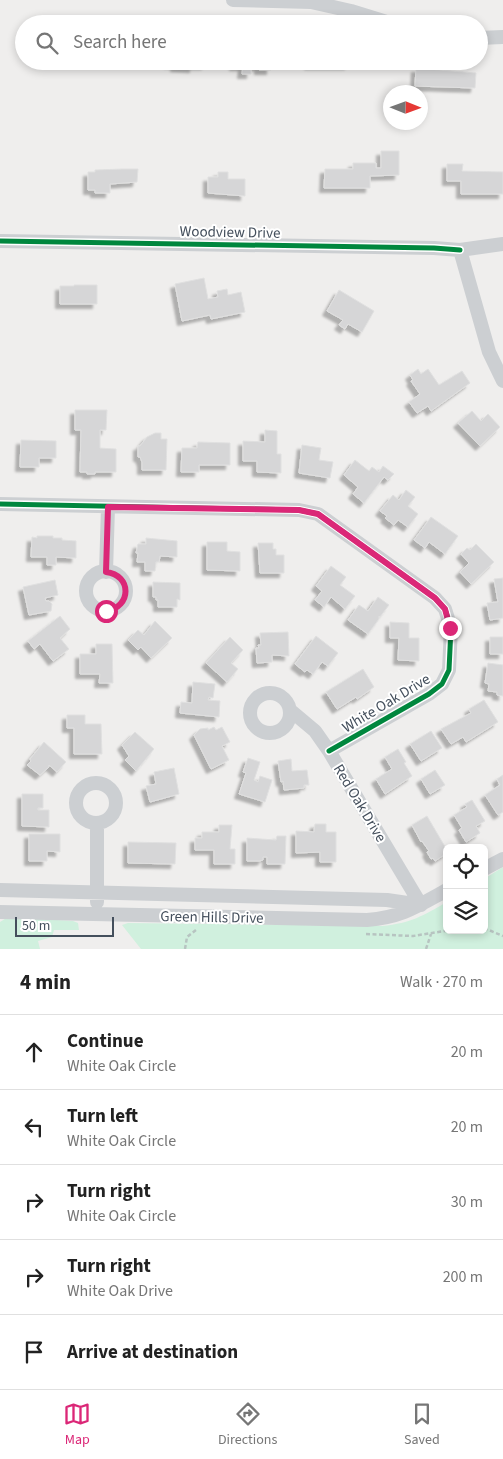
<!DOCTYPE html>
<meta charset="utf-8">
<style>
body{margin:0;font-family:"Source Sans 3",sans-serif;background:#f6f6f6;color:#222}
.controls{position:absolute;right:15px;bottom:15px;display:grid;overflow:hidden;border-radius:8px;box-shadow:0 2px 8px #0003}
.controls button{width:45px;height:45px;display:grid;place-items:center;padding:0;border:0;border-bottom:1px solid #e0e0e0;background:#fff;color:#222;font:25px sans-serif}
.compass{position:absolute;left:383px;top:85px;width:45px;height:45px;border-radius:50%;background:#fff;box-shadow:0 2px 8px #0003;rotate:91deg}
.scale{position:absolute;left:15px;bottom:12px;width:99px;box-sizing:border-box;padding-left:5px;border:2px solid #444f5c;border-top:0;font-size:14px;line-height:18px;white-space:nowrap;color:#444f5c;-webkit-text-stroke:4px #fff;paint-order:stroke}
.stop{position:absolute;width:15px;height:15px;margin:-11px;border:4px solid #db2777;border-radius:50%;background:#fff}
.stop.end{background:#db2777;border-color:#fff;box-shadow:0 1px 5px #0008}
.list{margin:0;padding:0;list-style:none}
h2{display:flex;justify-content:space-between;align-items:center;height:65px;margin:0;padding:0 20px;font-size:21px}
h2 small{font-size:16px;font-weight:400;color:#767676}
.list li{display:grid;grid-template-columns:32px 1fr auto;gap:15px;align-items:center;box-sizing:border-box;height:75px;padding:0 20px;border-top:1px solid #e0e0e0}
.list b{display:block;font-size:19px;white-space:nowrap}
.list p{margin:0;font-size:16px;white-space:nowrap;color:#767676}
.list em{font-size:16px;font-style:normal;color:#767676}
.icon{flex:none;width:28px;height:28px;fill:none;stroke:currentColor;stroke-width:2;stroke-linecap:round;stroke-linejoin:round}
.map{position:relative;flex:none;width:503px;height:949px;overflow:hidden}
.search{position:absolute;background:#fff;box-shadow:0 2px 8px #0003;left:15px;right:15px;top:15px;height:55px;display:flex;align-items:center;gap:12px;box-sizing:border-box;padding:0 18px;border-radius:28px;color:#767676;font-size:19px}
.sheet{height:440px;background:#fff}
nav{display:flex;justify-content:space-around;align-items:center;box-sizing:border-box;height:70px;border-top:1px solid #e0e0e0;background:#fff;font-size:14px;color:#767676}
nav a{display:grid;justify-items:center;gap:2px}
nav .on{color:#db2777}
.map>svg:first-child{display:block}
.green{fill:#d0f0de}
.building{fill:#d6d6d7;stroke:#e0e0e0;filter:url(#shadow)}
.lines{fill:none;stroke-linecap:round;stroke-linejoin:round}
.path{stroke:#b7c4c1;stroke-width:2.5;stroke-dasharray:4 2.5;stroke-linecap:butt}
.minor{stroke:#cccfd2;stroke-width:14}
.cycleway-casing{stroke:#fff;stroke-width:8}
.cycleway{stroke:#00873e;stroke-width:5}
.route{stroke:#db2777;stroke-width:6}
.labels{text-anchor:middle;stroke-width:4;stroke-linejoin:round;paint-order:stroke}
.street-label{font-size:15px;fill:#444f5c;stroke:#fff}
</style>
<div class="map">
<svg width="503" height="949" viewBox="0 0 503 949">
<defs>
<filter id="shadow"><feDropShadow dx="-4.5" dy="4.5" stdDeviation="1" flood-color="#0004"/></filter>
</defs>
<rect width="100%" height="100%" fill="#efeeed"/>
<!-- green -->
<path class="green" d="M503,867V949H141L122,925L128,923L382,926C412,923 422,916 447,902V930H484V879Z
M8,917L73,921L78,923L79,930H54L52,937L38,941L40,949H0V922Z"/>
<!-- building -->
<path class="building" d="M169,61H206V65H194V68L175,67V64H169Z
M234,61H271V70H259V66H251V74H242L243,66H234Z
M309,61H349V65H309Z
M416,68L476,73L475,88L415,86Z
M381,151H399V175L370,176V188H324L325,169H353V163H376V168H381Z
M447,164H463L462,171L503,172V194H461V181H447Z
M122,169H138L137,182L110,184V193H95V190H88V172H95V170Z
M218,172H228V179H245V196L208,193V177H218Z
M204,278L208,299L218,297L217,291L227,289L228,295L241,292L245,312L211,319L210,315L182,321L175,284Z
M74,285H97V304H60V286H74Z
M339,290L374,311L362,332L348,324L345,329L339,325L343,320L327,311Z
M418,369L421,374L428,369L439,385L462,371L470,383L431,411L428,406L417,413L409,402L420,394L411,381L413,380L410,375Z
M75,410H107L106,430H100V448L116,449V472H95V474H87V472H80L81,430H75Z
M472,411L481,421L488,414L500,427L480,446L458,423Z
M265,430L277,431V454H281V473L257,472V461H243V441L265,442Z
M155,433H161V439H167L166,470H142V462L140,457H138V446H140L147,437Z
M21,440L56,441V458H39V467H20Z
M198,442L230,443V465H199V472H181L182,448H197Z
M302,445L321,448L319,460L333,462L330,478L299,473Z
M355,460L369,471L372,467L379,472L383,466L394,474L388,480L384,477L364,503L353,494L358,487L344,475Z
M406,490L415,497L408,506L418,514L408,527L398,520L394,525L385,518L387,516L380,511L393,495L399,500Z
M431,517L458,536L445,554L429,542L425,548L414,540Z
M37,536H53V538H62V540L76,541V558L56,557V565H47V557H31L32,537L37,538Z
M146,538L177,541V557L160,556L159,562H156L155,571H145V562H137L138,553H136L138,544H146Z
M207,542H227V551L240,552V571L207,570Z
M258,543H273V549H276V555H284V573H260Z
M476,544L494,562L471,584L460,572L469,563L461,554L467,548L470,550Z
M331,566L346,577L340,585L355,596L345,609L331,597L324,607L315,600L322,591L316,586Z
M503,578V618L490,620L487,603L498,602L494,579Z
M55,580L58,595L45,598L46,601H49L52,604L51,611L29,615L23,587Z
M153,582L180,583V600L177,599V607H158V600H156V597H153Z
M378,597L389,605L380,617L379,616V619L368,634L348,620L359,605L368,611Z
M60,616L70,629L60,638L69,649L53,661L40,644L34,649L28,641Z
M155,621L172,638L151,658L141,647L138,650L128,640L138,630L144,635Z
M390,622L409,623V638H419V661L398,660L399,638H390Z
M288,632L289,656L272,655V662L257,663L256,648H259L258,645H261L260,633Z
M316,636L338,653L328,666L322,662L313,674L307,670L305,672L295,664Z
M230,637L243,650L231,663L238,669L227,682L206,663Z
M490,637H503V654H490Z
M96,644H112L113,683H99L100,674H80V654H96Z
M488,663L503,665V696L497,695V692L488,691L489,684L485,683Z
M363,669L374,687L357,699L356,697L337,709L326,692Z
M193,682L215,684L213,698L209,697L208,700L220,701L219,717L180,713L181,702L192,703Z
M484,700L498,722L466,742L463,737L451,744L441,729L471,713L469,709Z
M67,715H85V724H101L102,754H74V728H67Z
M214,727L216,730L222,727L230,742L222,746L229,760L211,769L194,735L200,729L208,728V730Z
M431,731L442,748L421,761L410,744Z
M135,732L154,749L136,771L125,760L129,756L122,745Z
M44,742L66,762L57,772L49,765V767L40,775L27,765L31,761L30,759Z
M398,749L406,762L404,763L412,776L385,794L376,779L392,769L385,757Z
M248,758L260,762L254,780L258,782L260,776L272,780L265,802L239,794L246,773L243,772Z
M291,759L292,771L307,770L309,785H304V788L284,790L283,781L281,782L278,761Z
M174,768L179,794L150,802L146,786L156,784L154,772Z
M435,770L445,785L430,794L421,779Z
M503,775V812L498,815L485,795L500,785L497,779Z
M22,794H43V808H38V810H49V827L22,826Z
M472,800L485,821L476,826L480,833L466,842L459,830L462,828L454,815L467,807L465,804Z
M427,816L447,850V853L435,861L433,858L431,859L427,852L429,851L422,841L421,842L412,825Z
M315,824H326V832H336V862H320V852L296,853V831L314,832Z
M219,825H232L230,849H235V864H214V850H195V838H202V832H219Z
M29,834H60V852L47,851V861H29Z
M277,836H286L285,864H267V857H263V860L259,861H247V838L276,840Z
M128,842L176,843L175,864L128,863Z"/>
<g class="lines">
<!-- path -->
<path class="path" d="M484,928L503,936
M366,934L413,936L451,930
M185,949L187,937L196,930
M426,949L431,934"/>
<!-- minor -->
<path class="minor" d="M233,0L311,2L351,11L393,24
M479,38L503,37
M0,241L434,248L460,250
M503,244L460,250L489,352L503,381
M0,504L299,510L318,514L435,598L445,609L451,628L449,670L442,684L429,694L329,751
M86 591a20 20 0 1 1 40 0a20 20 0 1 1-40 0Z
M106,572L108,507
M250 713a20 20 0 1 1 40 0a20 20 0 1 1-40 0Z
M290,710L315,731L329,751L421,905
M76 803a20 20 0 1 1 40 0a20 20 0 1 1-40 0Z
M484,869L503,859
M0,890L387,900L421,905
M97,902V823
M0,912L367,920C402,917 416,907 447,890"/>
<defs>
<path id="cycleway" d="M0,241L434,248L460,250
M0,504L299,510L318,514L435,598L445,609L451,628L449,670L442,684L429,694L329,751"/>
</defs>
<!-- cycleway casing -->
<use href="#cycleway" class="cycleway-casing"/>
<!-- cycleway -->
<use href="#cycleway" class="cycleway"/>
</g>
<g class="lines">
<!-- route -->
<path class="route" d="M106,611C132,607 132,575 106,572L108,507L299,510L318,514L435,598L445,609L450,628"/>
</g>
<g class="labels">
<!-- street labels -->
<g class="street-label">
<text transform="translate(230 232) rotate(1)" y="5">Woodview Drive</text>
<text transform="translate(386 703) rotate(-31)" y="5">White Oak Drive</text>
<text transform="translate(360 803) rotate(59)" y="5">Red Oak Drive</text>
<text transform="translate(212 917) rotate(1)" y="5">Green Hills Drive</text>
</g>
</g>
</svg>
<div class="controls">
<button><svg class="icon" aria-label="locate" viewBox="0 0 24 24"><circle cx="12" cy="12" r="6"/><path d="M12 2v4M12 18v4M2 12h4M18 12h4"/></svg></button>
<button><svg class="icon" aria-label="layers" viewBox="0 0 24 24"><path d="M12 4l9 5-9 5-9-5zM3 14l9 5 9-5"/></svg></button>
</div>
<svg class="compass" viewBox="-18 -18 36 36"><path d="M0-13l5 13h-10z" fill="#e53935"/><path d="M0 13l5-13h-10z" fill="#767676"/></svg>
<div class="scale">50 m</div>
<div class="stop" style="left:106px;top:611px"></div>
<div class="stop end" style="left:450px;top:628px"></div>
<div class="search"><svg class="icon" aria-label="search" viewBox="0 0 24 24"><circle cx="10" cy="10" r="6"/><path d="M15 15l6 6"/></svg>Search here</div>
</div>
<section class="sheet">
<h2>4 min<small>Walk · 270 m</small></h2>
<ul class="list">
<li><svg class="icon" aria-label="ahead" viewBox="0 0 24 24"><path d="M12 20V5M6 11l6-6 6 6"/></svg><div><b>Continue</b><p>White Oak Circle</p></div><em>20 m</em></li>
<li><svg class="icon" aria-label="left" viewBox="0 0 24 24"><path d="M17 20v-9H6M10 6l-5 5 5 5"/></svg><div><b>Turn left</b><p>White Oak Circle</p></div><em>20 m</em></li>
<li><svg class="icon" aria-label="right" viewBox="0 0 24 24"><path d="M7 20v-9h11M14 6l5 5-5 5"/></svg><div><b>Turn right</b><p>White Oak Circle</p></div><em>30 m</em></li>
<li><svg class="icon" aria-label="right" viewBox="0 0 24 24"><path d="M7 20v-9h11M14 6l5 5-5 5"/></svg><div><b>Turn right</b><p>White Oak Drive</p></div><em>200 m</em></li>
<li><svg class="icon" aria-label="arrive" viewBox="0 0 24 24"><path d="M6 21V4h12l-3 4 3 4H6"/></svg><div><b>Arrive at destination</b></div></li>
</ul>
</section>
<nav>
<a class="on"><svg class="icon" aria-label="map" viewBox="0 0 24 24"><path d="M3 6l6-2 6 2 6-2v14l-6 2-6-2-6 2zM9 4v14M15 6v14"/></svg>Map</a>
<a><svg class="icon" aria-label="directions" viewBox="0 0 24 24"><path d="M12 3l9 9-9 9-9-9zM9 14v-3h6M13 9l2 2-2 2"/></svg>Directions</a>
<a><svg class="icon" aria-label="saved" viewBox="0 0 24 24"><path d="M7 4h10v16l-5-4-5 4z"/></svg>Saved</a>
</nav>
